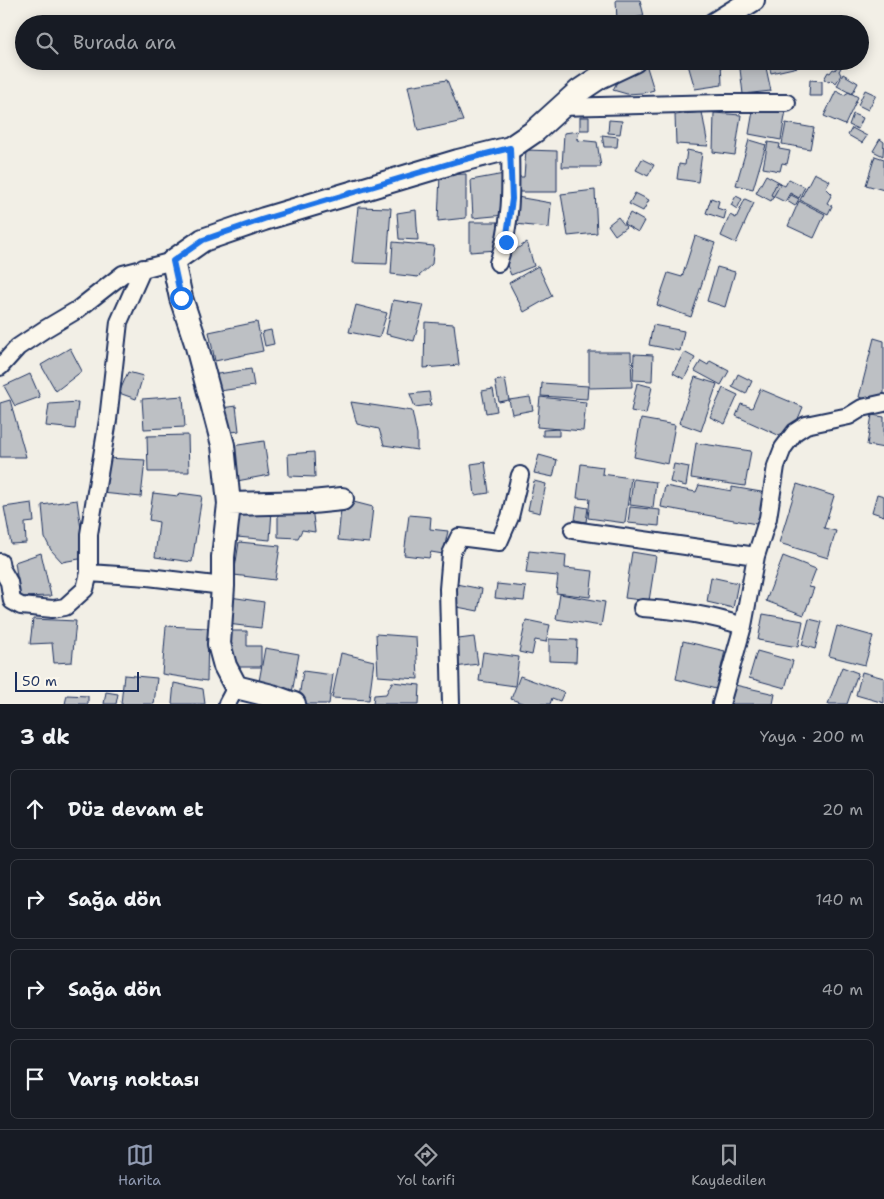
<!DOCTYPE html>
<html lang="tr">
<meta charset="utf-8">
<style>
body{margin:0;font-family:"Shantell Sans",sans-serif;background:#20242c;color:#f1f3f6}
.scale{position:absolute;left:15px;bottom:12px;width:124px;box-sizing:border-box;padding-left:5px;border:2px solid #1b2f5e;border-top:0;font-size:14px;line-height:18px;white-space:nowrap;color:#1b2f5e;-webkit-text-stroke:4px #fbf7ec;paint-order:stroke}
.stop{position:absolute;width:15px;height:15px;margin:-11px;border:4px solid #1a73e8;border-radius:50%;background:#fff}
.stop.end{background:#1a73e8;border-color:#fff;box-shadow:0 1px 5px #0008}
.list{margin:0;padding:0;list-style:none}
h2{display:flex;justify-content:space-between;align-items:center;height:65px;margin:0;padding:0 20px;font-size:21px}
h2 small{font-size:16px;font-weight:400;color:#9ea1a6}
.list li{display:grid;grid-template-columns:32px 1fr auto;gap:15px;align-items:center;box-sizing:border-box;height:80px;margin:0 10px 10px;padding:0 10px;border:1px solid #363941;border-radius:8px}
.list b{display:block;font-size:19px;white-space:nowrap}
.list em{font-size:16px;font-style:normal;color:#9ea1a6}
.icon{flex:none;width:28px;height:28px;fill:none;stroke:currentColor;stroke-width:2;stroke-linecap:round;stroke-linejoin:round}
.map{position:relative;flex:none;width:884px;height:704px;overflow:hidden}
.search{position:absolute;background:#171b24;box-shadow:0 2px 12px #0003;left:15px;right:15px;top:15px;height:55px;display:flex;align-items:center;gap:12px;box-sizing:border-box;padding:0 18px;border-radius:28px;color:#9ea1a6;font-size:19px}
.sheet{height:425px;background:#171b24}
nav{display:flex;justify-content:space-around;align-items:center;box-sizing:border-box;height:70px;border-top:1px solid #363941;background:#171b24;font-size:14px;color:#9ea1a6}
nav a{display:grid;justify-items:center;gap:2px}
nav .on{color:#919bb2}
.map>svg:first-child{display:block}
.building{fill:#bdc0c4;stroke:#1b2f5e}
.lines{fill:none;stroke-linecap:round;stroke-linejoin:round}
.minor-casing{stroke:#1b2f5e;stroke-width:20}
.secondary-casing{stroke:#1b2f5e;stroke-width:26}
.minor{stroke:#fbf7ec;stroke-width:16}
.secondary{stroke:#fbf7ec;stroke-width:22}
.route{stroke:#1a73e8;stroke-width:6}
</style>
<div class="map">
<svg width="884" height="704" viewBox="0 0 884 704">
<rect width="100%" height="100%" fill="#f2efe6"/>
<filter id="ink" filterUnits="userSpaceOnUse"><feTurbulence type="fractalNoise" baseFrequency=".02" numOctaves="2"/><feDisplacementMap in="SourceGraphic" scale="10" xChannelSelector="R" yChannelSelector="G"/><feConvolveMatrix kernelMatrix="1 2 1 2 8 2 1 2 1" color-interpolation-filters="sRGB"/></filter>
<g filter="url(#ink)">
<!-- building -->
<path class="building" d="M616,0H640L644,16L617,21Z
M687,61H721L722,85L695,89Z
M768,61H820V62L771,73Z
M765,63L771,91L743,94L740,69Z
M646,64L654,90L643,93L627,94L613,90L621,74Z
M838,66L841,68L839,71L841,75L836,83L831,80L829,82L824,79L828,72L830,73L833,69L835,70Z
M843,74L858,83L852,94L837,86Z
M447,80L463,121L418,131L408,86Z
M810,80L822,81V96H809Z
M865,90L876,95L868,110L858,105Z
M836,91L844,95L849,92L858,97L845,125L824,116Z
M786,110L781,140L749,134L753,111Z
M702,112L708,146L676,144L675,115Z
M714,113L741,115L735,155L713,152Z
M853,114L863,118L858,129L849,125Z
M580,117H589V130H580Z
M609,120L622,121L620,134L608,133Z
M786,123L814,128L810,149L782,144Z
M852,128L867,136L862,143L848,135Z
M579,131L577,140L597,142L601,167H562L564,133Z
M602,135L618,137L617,147H604Z
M880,139L884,142L883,156L873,151Z
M749,140L766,145L753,189L736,185Z
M768,142L780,144L779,149L790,151L787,164L782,163L780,171L763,168Z
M526,150L557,151V192H514L515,177H524Z
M687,150L702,153L698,182L677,179L679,164L685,165Z
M875,156L884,159V190L866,185Z
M642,159L654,165L648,176L636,170Z
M814,173L830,181L826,188L832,194L827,203L832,206L828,214L800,200Z
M466,174V218L438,221L440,175Z
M504,174L505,215L473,218L471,180Z
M766,175L781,183L771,201L756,193Z
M789,179L805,187L799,198L790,193L785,202L771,195L777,182L785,186Z
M595,190L597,233L568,236L561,194Z
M635,193L649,200L643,211L629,204Z
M791,195L799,199L795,206L787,201Z
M736,196L742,199L737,209L731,205Z
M517,197L551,203L549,228L516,224Z
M711,198L719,201L717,208L726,211L724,219L706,213Z
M745,199L754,203L736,243L721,236L730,215L736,218Z
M799,201L825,214L814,238L788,226Z
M358,207L391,208L387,264L352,263Z
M416,210L418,240L399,239L397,213Z
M630,213L644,221L638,232L624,224Z
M618,217L626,227L615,235L608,225Z
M470,222H498L497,250L470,252Z
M695,236L715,243L691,317L657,305L668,273L682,277Z
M393,242L434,246L432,264L418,277L391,274Z
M527,242L534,266L511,275L504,258Z
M538,266L552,296L524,312L509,283Z
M717,267L735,272L725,307L707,301Z
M393,300L424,305L414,341L386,334Z
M356,305L387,313L379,338L349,332Z
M257,322L263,351L215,361L209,332Z
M425,322L454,324L459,365L424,368Z
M653,325L684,331L680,351L649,345Z
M271,330L274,344L265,346L262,332Z
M874,338L884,341V404L859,397Z
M70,348L82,371L56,391L41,365Z
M589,352H631L632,387L589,388Z
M684,352L695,358L684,379L673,373Z
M634,354L653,355L652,381L633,380Z
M701,361L708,365L710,361L729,371L721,385L695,371Z
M251,369L254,386L213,392L211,375Z
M128,372L143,376L136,399L119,393Z
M30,374L40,397L15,406L4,386Z
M738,374L752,381L746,394L732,387Z
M695,377L717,384L701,431L679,423Z
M505,379L509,400L499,402L495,381Z
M542,383L588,386L587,399L541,396Z
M637,383L652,387L646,414L631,411Z
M723,388L738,395L725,424L710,417Z
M493,389L497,411L486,413L482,391Z
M760,389L803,407L789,440L736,416L741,404L752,408Z
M429,392L431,405L415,407L410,394Z
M183,396L185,427L144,429L142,399Z
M530,397L533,410L512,414L509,400Z
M540,397L586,402L583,431L537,427Z
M10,400L26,457H0V403Z
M78,402L75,429L46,426L49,404Z
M351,402L412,411L417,435V450L384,445L379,429L357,424Z
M236,406L239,431L224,433L221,408Z
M872,415L884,417V448L867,445Z
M641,419L675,425L668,464L634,457Z
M559,429V436H543V430Z
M188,435L189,472H148L147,436Z
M264,441L269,475L237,481L232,446Z
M696,443L751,451L745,486L691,478Z
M314,452L315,477L289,476L288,454Z
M539,455L557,460L553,477L534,473Z
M105,458L145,460L141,497L102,493Z
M485,462L489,493L475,495L471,464Z
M581,464L603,467L602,474L631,478L625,523L588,518L590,499L577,498Z
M674,464L689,467L686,486L670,482Z
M633,479L656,482L653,508L630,505Z
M534,481L546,484L540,513L528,510Z
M797,484L834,496L824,528L836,531L828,558L779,543Z
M699,485L732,491V487L767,493L762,525L661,507L665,486L696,492Z
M153,493L178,496L179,493L202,496L192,562L155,557L159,522L149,520Z
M877,494L884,496V516L872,512Z
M342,499L373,507L369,543L338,540Z
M77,500L85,558L62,562L51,550L45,538L42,505Z
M32,503L34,522L25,523L26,543L11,544L4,507Z
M577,506L588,508L586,522L575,520Z
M278,507H312L315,532L302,530L298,538L278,537Z
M630,507L660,510L659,526L628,523Z
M236,508L272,510L270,540L237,537Z
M409,515L431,517L430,529L448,531L443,554L431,552L429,558L404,555Z
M239,542L280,546L275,580L234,575Z
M529,551L566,555L565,568L593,571L590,597L556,593L558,576L526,573Z
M632,552L656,556L649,601L625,598Z
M41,553L51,596L20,597L15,562Z
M783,556L816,569L809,587L814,588L804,615L766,601Z
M711,577L738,583L733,608L707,602Z
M456,584L482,589L478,611L452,606Z
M497,584L526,587L524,601L495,598Z
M560,594L605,602L601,626L556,619Z
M230,597L264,602L261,628L227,624Z
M763,614L803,621L798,647L758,640Z
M33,619L76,621L72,662L54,663L52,643L30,644Z
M809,619L822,622L815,649L802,645Z
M526,620L550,625L546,642L535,640L532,655L519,652Z
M166,626L208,628L207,681L162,674Z
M837,626L873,636L865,665L829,656Z
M226,631H247V646H261V667H226Z
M376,634L416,637L418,679L378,676Z
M474,637L478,664L455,667L451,640Z
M549,639L577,640L576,662L549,661Z
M683,641L725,651L716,689L676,679Z
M265,648L299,654L292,693L258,687Z
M757,651L793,661L785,688L749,678Z
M483,652L519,657L515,686L479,681Z
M341,653L374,661L369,700L332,698Z
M842,667L858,673L847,704H828Z
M303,671L333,675L329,704H298Z
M862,672L884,678V703L856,695Z
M124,675L157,678L154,704H121Z
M520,676L564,692L560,701L552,698L550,704H525L511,699Z
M392,682L420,685L419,704H373L374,695L386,694Z
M174,683L203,689L205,704H172Z
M735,685L775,694L773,704H731Z
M106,692L118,694L116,704H104Z
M67,695L88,696V704H65Z"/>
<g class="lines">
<defs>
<path id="minor" d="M559,107L722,103H787
M498,263C512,223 511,189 510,148
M0,367L18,347L45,329L77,310L123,274L173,261
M573,530L756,556
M0,562L1,568L9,582L12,601L21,606L53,609L65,607L85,589L89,573V534L108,420L119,322L143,268
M89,573L148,577L223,586
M642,608C678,610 709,615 743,626L721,704
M743,626L756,556L768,518L776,466L783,448L795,432L806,425L849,416L862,408L884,403
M227,704L236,687
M451,704L448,589L451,554L459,537L499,542L510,517L520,475"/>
<path id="secondary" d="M714,24L753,0
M229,504L312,502L342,499
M294,704L272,696L236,687L225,666L219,644L223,586V557L229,504L223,445L196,343L181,298L173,261L203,240L264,219L458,161L510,148L535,131L579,91L600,77L634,61"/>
</defs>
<!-- minor casing -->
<use href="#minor" class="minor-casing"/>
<!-- secondary casing -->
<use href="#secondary" class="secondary-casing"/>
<!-- minor -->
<use href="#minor" class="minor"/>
<!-- secondary -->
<use href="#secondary" class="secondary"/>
</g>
</g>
<g class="lines" filter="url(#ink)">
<!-- route -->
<path class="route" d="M181,298L173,261L203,240L264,219L458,161L510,148L512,199L506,242"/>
</g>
</svg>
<div class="scale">50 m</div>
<div class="stop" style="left:181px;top:298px"></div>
<div class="stop end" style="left:506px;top:242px"></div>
<div class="search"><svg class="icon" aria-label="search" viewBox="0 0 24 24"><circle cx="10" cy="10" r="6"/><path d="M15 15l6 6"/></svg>Burada ara</div>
</div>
<section class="sheet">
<h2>3 dk<small>Yaya · 200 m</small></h2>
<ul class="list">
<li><svg class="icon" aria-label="ahead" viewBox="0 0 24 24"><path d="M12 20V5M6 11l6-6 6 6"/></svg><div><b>Düz devam et</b></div><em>20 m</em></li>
<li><svg class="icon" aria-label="right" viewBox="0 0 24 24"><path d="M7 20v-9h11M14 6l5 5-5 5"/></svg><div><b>Sağa dön</b></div><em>140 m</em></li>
<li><svg class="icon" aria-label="right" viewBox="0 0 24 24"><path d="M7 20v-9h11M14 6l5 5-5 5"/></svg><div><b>Sağa dön</b></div><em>40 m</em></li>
<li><svg class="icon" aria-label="arrive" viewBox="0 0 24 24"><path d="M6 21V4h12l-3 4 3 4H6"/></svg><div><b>Varış noktası</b></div></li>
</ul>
</section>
<nav>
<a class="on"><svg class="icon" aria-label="map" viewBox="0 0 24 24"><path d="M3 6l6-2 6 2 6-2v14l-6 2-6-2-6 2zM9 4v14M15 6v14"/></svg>Harita</a>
<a><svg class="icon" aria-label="directions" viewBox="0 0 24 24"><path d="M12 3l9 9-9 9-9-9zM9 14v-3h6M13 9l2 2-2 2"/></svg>Yol tarifi</a>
<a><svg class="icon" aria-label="saved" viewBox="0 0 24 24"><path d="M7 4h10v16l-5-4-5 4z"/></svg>Kaydedilen</a>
</nav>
